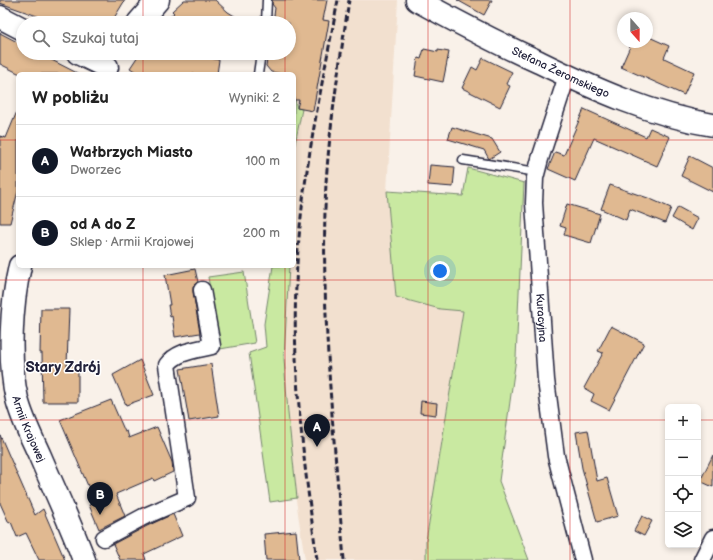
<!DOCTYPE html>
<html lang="pl">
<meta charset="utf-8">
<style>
body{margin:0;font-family:"Balsamiq Sans",sans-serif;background:#f6f6f6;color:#222}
.controls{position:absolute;right:12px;bottom:12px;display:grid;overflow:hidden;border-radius:6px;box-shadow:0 2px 6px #0003}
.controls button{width:36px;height:36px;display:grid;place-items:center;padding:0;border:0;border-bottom:1px solid #e0e0e0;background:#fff;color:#222;font:20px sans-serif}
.compass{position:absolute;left:617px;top:12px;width:36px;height:36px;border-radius:50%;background:#fff;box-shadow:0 2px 6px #0003;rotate:159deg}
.you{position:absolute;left:440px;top:271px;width:14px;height:14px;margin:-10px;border:3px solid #fff;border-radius:50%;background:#1a73e8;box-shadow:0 0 0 6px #1a73e833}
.badge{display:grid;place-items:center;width:26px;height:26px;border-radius:50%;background:#111827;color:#fff;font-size:13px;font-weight:700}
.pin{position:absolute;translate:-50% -33px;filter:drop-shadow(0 1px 2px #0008)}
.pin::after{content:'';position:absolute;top:21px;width:14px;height:12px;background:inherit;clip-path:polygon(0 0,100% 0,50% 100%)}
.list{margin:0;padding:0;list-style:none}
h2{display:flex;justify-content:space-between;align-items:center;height:52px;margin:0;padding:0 16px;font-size:17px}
h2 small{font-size:13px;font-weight:400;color:#767676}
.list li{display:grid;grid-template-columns:26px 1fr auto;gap:12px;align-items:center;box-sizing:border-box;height:72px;padding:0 16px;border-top:1px solid #e0e0e0}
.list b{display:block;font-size:15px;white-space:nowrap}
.list p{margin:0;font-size:13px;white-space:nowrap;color:#767676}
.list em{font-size:13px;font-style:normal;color:#767676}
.icon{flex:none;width:22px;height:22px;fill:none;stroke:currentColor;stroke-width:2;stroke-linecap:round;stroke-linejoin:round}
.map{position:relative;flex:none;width:713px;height:560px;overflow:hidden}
.search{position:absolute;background:#fff;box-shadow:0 2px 6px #0003;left:16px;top:16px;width:280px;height:44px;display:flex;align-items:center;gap:10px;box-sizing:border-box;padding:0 14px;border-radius:22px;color:#767676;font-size:15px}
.panel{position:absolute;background:#fff;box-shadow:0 2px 6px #0003;left:16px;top:72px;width:280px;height:196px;border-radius:6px}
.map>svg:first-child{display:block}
.built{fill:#f2e0cf}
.green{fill:#c9e9a1;stroke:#76866e}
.building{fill:#e0b991;stroke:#22223b}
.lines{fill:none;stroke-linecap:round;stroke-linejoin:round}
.service-casing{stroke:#22223b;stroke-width:11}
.minor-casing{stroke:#22223b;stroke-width:19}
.secondary-casing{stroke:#22223b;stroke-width:25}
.service{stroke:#fff;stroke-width:8}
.minor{stroke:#fff;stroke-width:16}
.secondary{stroke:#fff;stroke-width:22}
.rail{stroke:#22223b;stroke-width:3;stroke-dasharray:6 3;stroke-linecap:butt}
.grid{fill:none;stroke:#d62828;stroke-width:1;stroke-opacity:0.55}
.labels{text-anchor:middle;stroke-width:3;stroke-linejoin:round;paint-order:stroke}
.street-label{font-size:11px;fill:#22223b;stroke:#fff}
.district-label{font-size:15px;font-weight:bold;fill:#22223b;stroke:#fff}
</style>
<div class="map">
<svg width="713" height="560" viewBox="0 0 713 560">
<rect width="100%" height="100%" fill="#f9f1e9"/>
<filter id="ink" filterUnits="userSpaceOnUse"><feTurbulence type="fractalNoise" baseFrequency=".025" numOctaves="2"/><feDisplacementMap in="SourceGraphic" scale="8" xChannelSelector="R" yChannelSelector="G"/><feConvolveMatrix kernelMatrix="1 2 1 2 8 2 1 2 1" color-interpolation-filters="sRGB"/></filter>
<g filter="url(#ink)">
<!-- built -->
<path class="built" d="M327,0H398L387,191L396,297L440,309L463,311L426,541V560H305L278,380L280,266H294V149L302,109L297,108L295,100L323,20Z"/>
<!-- green -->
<path class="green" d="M294,100H295L297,108L302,109L294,149Z
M468,168L524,183L516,358L499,481L529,560H426V541L463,311L440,309L396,297L387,191L463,196Z
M273,266H289L284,359L288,413L297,498L270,502L249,353L266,347L264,324Z
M244,272L255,343L220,349L208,277Z"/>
<!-- building -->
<path class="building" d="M0,0H125L111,23H57L0,3Z
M184,0H215L228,12L246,23H163L174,13L172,11Z
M272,0H327L323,20L329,21L313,111L297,108L299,100H294V74H283L271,72L266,66L268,53H289V23H273L275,8L272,4Z
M457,0H492L484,15Z
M0,33L23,45V53H38L79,74H20L0,64Z
M647,36L669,46L664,58L694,72L684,95L621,67L632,42H647Z
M424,49L438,52V50L449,52L443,82L415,76L418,58L421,59Z
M140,53H199L206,57L219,60L217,74H139L130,68Z
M483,58L512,72L506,84L510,86L500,107L462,88L472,67L477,70Z
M18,109V191L10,223H0V136L6,138Z
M584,109L646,137L650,128L670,137L657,166L594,138L575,181L548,169L555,152L564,155Z
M452,127L492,139L500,152L489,159L484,150L448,139Z
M690,156L713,168V192L681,176Z
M430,165L455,167L453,187L428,185Z
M610,185L648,198L671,208L665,223L630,209L626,220L601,209Z
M567,204L600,214L591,243L564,235L566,228L560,226Z
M678,207L698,218L692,230L672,218Z
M195,269L198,282L193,286V292L200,333L175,337L172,316L170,317L168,305H170L165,275Z
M41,309H69L67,365H78V402H43L42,353H40Z
M611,326L644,343L609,410L591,401L594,394L584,388L603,353L598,351Z
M140,360L154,395L126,405L113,375Z
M211,364L219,416L189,421L180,369Z
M111,400L125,432L127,431L129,438L157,427L172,462L173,472L154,481L153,478L116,494L125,516L99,529L89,505L92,504L88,494L91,493L60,420Z
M421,401L437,403L436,415L420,413Z
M588,430L597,481L607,478L618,516L597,522L582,468L576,432Z
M0,435L35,515L43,509L65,560H39L26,533L17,537L11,522L9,523L0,503Z
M713,455V487L700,481Z
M173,514L182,536L144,554L146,560H120L113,544L147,526Z
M642,516L652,521L644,536L634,531Z
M296,531L299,560H266L264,534Z"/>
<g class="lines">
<defs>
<path id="service" d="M266,23L267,0
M258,74L261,53
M463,160L537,172"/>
<g id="minor">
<path id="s1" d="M567,76L540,159L535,178L534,203L546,380L556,456L583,560"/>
<path d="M104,538L143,517L187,498L167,365C177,351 196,350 212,346L202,290"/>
<path d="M702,560L713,538"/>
</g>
<g id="secondary">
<path id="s2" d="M417,0C457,22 497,43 539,62C594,89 652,115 713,125"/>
<path d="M0,17L23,29"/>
<path d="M138,23L158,0"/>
<path d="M78,53L107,67"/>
<path id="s3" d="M20,266C11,304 8,361 17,399C22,419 32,438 40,456C55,491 71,525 84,560"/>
</g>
</defs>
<!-- service casing -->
<use href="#service" class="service-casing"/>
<!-- minor casing -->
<use href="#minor" class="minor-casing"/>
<!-- secondary casing -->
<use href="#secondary" class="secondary-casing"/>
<!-- service -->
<use href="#service" class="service"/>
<!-- minor -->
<use href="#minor" class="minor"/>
<!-- secondary -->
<use href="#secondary" class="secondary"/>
<!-- rail -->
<path class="rail" d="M317,560C305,469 292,378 296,286C299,190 320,95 338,0
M344,560C334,435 320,309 326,183C330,121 340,61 349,0"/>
</g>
</g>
<!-- grid -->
<path class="grid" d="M143,0V23M285,0V23M428,0V560M570,0V560M143,53V74M285,53V74M0,140H18M294,140H713M143,266V560M285,266V560M0,280H713M0,420H668M698,420H713"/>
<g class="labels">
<!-- street labels -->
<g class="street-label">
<text dy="4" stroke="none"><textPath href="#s2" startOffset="161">Stefana Żeromskiego</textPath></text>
<text dy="4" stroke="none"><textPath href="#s1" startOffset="247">Kuracyjna</textPath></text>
<text dy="4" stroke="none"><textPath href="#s3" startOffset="166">Armii Krajowej</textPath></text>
</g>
<!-- district labels -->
<g class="district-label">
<text x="63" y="372">Stary Zdrój</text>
</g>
</g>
</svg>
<div class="controls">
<button>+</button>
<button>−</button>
<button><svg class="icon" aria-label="locate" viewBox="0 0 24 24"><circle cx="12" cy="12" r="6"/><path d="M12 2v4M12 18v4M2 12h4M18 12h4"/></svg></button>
<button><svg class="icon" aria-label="layers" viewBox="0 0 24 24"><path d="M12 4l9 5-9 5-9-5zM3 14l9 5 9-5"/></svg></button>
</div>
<svg class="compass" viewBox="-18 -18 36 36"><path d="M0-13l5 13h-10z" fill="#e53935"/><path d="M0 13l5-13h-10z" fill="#767676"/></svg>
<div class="you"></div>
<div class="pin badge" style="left:317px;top:447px">A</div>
<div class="pin badge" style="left:100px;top:515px">B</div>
<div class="search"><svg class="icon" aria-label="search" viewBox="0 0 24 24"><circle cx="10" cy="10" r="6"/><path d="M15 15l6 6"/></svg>Szukaj tutaj</div>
<section class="panel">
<h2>W pobliżu<small>Wyniki: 2</small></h2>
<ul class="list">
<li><span class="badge">A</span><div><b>Wałbrzych Miasto</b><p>Dworzec</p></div><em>100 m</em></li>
<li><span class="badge">B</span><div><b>od A do Z</b><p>Sklep · Armii Krajowej</p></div><em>200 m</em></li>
</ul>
</section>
</div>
